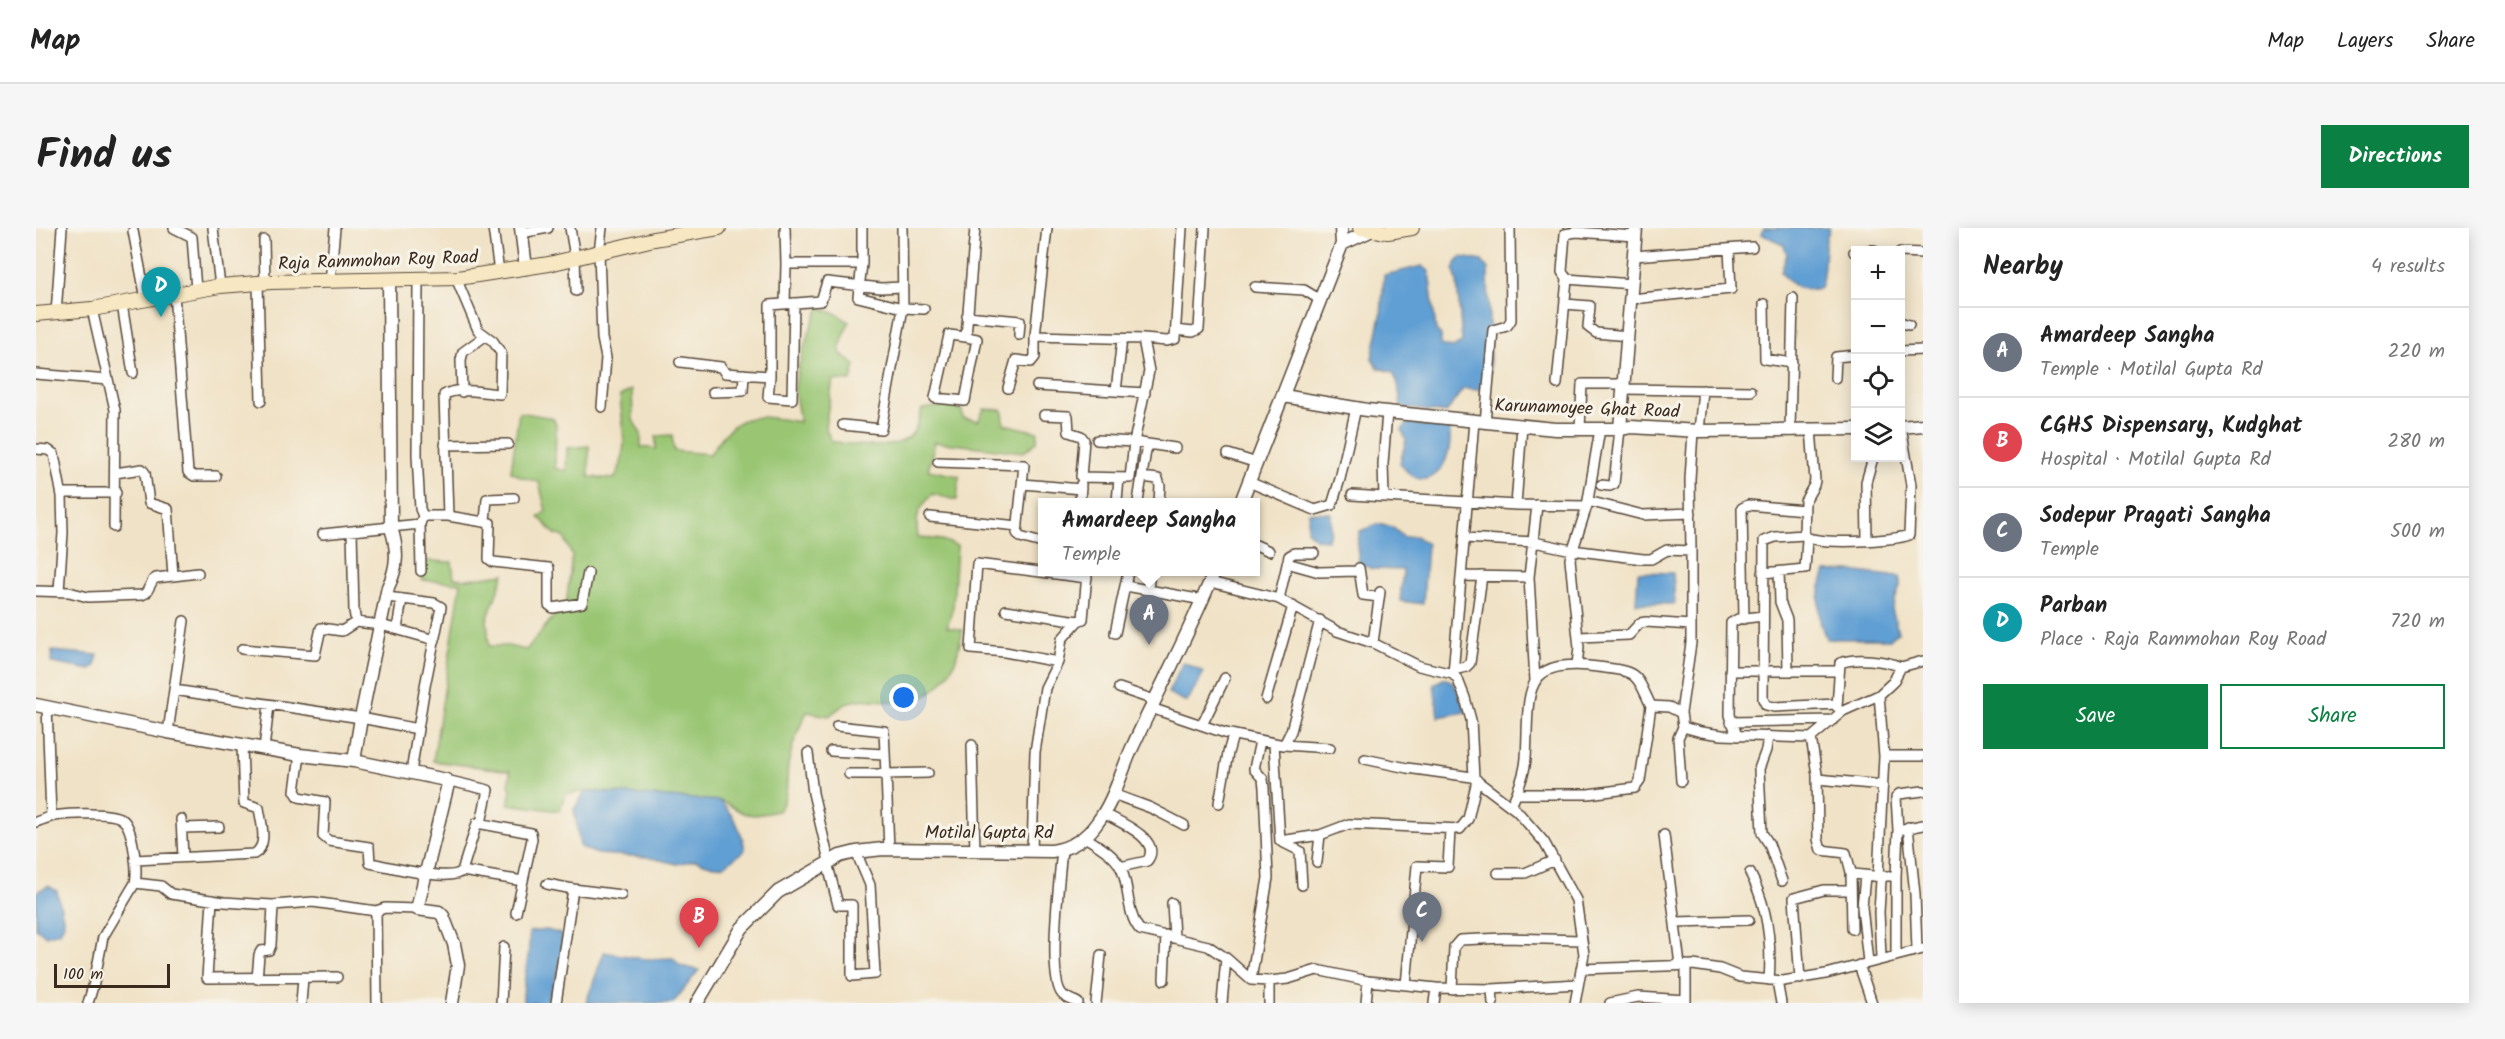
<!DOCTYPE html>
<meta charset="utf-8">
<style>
body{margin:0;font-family:Kalam,sans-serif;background:#f6f6f6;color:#222}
.controls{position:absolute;right:18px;top:18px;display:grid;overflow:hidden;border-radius:0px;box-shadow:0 3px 15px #0003}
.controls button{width:54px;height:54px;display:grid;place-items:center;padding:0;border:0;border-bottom:2px solid #e0e0e0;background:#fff;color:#222;font:30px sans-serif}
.scale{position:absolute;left:18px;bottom:15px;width:116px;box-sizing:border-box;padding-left:6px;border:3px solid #3b2a1e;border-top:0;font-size:16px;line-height:21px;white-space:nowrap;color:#3b2a1e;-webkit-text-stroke:4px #f7f3e8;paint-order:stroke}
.you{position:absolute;left:868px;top:470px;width:21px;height:21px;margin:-15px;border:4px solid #fff;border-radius:50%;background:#1a73e8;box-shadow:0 0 0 9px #1a73e833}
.badge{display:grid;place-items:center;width:39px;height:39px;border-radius:50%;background:#0b8043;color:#fff;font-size:20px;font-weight:700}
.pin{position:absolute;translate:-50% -50px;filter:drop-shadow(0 2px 3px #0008)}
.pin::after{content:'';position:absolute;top:32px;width:21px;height:18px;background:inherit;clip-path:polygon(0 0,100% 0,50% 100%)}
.popup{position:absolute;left:1002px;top:270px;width:222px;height:78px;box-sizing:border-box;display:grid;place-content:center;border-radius:0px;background:#fff;filter:drop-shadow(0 2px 4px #0005);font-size:20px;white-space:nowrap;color:#767676}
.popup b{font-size:22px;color:#222}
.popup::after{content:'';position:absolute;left:50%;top:100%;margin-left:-12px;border:12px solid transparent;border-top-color:#fff}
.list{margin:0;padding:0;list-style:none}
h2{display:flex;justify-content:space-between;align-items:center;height:78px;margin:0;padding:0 24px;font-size:26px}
h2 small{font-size:20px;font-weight:400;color:#767676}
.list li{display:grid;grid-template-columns:39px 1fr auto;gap:18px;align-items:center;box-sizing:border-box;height:90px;padding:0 24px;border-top:2px solid #e0e0e0}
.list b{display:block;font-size:22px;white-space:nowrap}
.list p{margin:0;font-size:20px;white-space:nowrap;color:#767676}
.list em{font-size:20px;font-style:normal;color:#767676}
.actions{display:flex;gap:12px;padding:18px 24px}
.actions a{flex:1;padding:14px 0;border:2px solid #0b8043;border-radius:0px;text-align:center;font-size:21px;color:#0b8043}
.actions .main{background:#0b8043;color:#fff}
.icon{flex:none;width:33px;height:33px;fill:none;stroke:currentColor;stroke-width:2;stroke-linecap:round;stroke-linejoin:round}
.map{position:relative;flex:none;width:1887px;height:775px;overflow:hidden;border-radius:0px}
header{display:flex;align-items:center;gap:36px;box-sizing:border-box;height:84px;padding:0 30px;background:#fff;border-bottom:2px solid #e0e0e0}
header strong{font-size:28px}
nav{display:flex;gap:33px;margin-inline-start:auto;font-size:21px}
.intro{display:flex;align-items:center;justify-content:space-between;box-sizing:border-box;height:144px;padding:0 36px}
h1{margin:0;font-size:42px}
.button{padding:15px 27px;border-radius:0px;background:#0b8043;color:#fff;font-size:21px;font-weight:700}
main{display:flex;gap:36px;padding:0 36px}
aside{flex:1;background:#fff;border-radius:0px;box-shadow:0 3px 15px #0003}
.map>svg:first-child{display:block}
.green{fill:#9ac673;stroke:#6a7848;stroke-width:1.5}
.water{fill:#619fd3;stroke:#4e6478;stroke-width:1.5}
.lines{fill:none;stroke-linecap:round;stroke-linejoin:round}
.minor-casing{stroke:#564637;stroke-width:12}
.tertiary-casing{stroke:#564637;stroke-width:15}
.secondary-casing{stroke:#564637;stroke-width:16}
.minor{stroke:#fff;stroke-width:9}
.tertiary{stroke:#fff;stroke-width:12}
.secondary{stroke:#f7e8c3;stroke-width:14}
.labels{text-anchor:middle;stroke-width:6;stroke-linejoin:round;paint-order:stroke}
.street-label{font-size:18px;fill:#3b2a1e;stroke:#f7f3e8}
</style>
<header>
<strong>Map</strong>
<nav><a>Map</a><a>Layers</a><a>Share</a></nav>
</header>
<div class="intro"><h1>Find us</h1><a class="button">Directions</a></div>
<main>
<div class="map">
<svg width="1887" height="775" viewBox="0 0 1887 775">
<rect width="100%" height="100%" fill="#f7f3e8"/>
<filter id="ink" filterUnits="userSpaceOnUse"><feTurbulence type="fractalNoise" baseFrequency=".0167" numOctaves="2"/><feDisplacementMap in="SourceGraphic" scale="12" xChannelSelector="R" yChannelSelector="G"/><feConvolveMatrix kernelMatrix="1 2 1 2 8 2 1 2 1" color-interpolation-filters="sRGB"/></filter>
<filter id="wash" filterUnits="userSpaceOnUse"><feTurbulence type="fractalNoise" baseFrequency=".008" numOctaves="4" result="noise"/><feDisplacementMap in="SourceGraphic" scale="24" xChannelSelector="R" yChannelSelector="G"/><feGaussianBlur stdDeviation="1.35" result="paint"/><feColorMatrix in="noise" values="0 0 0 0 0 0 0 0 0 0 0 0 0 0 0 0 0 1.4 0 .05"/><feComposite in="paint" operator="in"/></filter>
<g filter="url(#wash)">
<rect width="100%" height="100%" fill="#f0e2c6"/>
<!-- green -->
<path class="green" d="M784,80L801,86L813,94L803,122L807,128L819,137L815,153L797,152L789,198L795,213C816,217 859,224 875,207C881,200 884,190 886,181L908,178L926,182L927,190L942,193L948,181L967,182L968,196L1002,204L1001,213L988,224L899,214L892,242L923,248L921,272L896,266C882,282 879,288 882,309L906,312L921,318L917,379L911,399L927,402C924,413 922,427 917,438C909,455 887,475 867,475C857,474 827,470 821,472C810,474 802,481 793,488L771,484C764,496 754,523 752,538C750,555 753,569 742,583C732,585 717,589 707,585C699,581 693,576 684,573L554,563L530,566L523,583L472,576L475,561L473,558L474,543L397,533L425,355L385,352L388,333L416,334L418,350L431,351L468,346L451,392L453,418H472L490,422L518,388L530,378L536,328L528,309L519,306L503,289L510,283L503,254L485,249L475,243L483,184L517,190L520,197L519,240L530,243L531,220L553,218V249L578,251C594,227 586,196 584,168L596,162L597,192L605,206V219L620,221V208L636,207L638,223L674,226C702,183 715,186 763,194C763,183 760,175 759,166C758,146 774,97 784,80Z"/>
<!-- water -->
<path class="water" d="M1728,0H1794C1785,19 1791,43 1784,60C1765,64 1756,59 1745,44L1751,26L1747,16L1725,6Z
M1425,29L1446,33L1452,41L1454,145L1450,155L1443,162L1427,161L1410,185L1365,179L1362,156L1357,144L1342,140L1336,130L1345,87L1348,47L1386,38L1393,43L1400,102L1405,107V117L1417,120L1426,114L1421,53L1418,43L1421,33Z
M1372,195L1413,200C1420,232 1392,275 1364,235L1370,212L1366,202Z
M1273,284L1295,285V303L1291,312L1280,311L1271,302Z
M1342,296L1356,299L1368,309L1380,308L1391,316L1387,376L1364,373L1367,342L1336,341L1323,335L1321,318L1324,303Z
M1813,343L1864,349V358L1856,381L1862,404L1855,411H1791C1780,393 1781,363 1790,344Z
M1602,344L1637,345L1639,376L1600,375Z
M16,423L62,427L59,438L54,442L15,435Z
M1147,434L1168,444L1151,474L1132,465Z
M1409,450L1418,455L1430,484L1402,489L1398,456Z
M550,563L684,573C698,588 706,602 709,622L688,638H677L659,632L641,636L611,629L561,626L544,619L538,581Z
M12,658L21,663L28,695L24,704L10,708L0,700V664Z
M511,702L525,706C530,724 518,758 510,775H487C486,751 495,728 493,704Z
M568,724L609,731L637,730L644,738L663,742L637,775H550Z"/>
</g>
<g filter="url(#ink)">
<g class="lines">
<defs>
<path id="minor" d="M138,0L156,9L160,62
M177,0L184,58
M457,0L463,44
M534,0L539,29L540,63
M749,0L750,36
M866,0L867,80L888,81
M97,3L110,71
M485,5L512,0
M228,12L229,55
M1833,22H1838
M1818,24H1820
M1864,24L1887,25
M1598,28L1716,19
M1531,51L1596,56
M382,52L381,227L384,281L387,288L384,296L385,343
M294,54L299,0
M222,55L225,173
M1219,59L1268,62L1283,71
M138,66L152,244L158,248H180
M1595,71L1695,61L1693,21
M86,76L97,145
M749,76L750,36H826
M1529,76L1554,78L1552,99L1560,105L1592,108
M1728,76L1729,131L1756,135
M56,81L79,182L78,299
M20,86L26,0
M931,88L984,93L983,107
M1864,94L1873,97
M1140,102L1157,104L1163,101L1169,0
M999,108L1107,111
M930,109L941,111L929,173L899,170L913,107L930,109L939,0
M1864,123L1887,122
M644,134L685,139L689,145L734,148V77L785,73L791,54L845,60L866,59
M0,146L72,152
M734,148L732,169L756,171L758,75
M1799,150L1800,129L1820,127
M1521,156L1531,51L1526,44L1529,6L1540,4L1599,8
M1001,158L1109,165
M972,160L980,132L995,134L999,129V108L1011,0
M1587,161L1715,163
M1080,163L1086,111
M426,164L425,132L427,124L449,108
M677,164L707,163L708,146
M566,179L570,130L566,110L563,24L566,0
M1008,187L1032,188L1033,204L1045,208L1048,212L1045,249L1094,250L1098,214L1139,220
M1449,195L1457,102L1471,98L1475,92L1474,0
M807,197L845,201L867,80L822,69L826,36V0
M1544,201L1546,156H1588
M1775,201L1779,252L1778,257L1769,273L1768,307C1777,318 1859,313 1873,307L1875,257L1865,199
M1663,203L1667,162
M1754,203L1757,70
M1061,212L1098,214L1113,143L1107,111L1131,113L1139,111L1146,0
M409,217L472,216
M0,221L12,222L18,226L26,268L27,305L23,363
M1192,226L1221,235
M902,234L988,237L981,305L984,309L1006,315
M79,245L106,241L109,245L113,275L132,281L137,347
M1106,249L1122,251L1124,258L1123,274
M1213,254L1279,282L1296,277L1304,251L1320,180
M987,256L1045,261
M1565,257L1574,258L1578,256L1584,201
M26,265H80
M1316,267L1480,277L1551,278
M1348,269L1347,236L1351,184
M1552,273L1607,287L1655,285
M1044,274L1045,256
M1081,274L1083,250
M1102,274L1111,216
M1480,277L1486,198
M387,288H412L454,295L453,331L457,334L513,340V377L517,380L546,375L552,345
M412,288L408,167C421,158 449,165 464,166L465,125L457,113L442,102L420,50
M894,289L982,298
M449,293L451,271L478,270
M316,303L318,383L320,394L345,397L399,412
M287,306L384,296
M1768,307L1739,309L1728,313L1727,471L1730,477L1738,479L1801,476
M1429,310L1498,314L1536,322L1607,331H1615L1631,322L1655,323L1654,251L1657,203
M1831,311L1830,254L1837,230
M1220,317L1233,323
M1251,335L1283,344L1321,343
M1323,340L1327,367L1343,369
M1743,344L1744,374L1751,392L1752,443
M1727,345L1769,341L1771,311
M1426,348L1493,349
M1174,354L1243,371L1301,403L1337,415L1383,438L1417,446L1422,452L1429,470L1435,492L1438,550
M1090,358L1167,372
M1112,361L1114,344
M0,363L33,364L52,369L106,367L110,365L117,352L120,350L162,345
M351,369L398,375L405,379L389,458L375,544
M1243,371L1253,328L1258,325H1278
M970,382L1042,393L1047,391L1051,346
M1708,391L1706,280L1712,277L1768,282
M361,401L366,371
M1079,405L1092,344
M1542,409L1593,407L1604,395L1610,394L1655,397
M1337,415L1344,364
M206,421L279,427L285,400L306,403L320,394
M1022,434L969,424L935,421L941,336L1051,350
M1541,436L1543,420L1534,331L1551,278L1564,201
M1417,442L1430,439L1434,435L1446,348
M1694,443H1802
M1417,446L1438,193
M1499,453L1493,349L1501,277
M1083,460L1118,472
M138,462L148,393
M1230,471L1257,378
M11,478L15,588
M1801,479L1804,435C1820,429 1849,432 1865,439
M1115,480L1189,505L1248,517L1255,503L1284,392
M1645,485L1655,415V323
M1695,494L1797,492
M1166,497L1189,450
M801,498L848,503L850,546L892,545
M132,504L138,462L325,490L382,501
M1701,508L1694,487L1695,395L1702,391L1727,388
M1732,508L1730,522L1723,541L1726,605L1733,616L1746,653
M1775,510L1781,546L1782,611L1785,622L1810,625L1815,644L1817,646L1847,649
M1238,516L1244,613L1264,623L1266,657
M936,517L939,623
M1248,517L1294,520
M228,521L233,477
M795,523L848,526
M772,525L777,565L793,633
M264,527L259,563L263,569L289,574L287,608L293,613L333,619L334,635C352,638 415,655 426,643L441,595L495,605L496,611L480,685
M1848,528H1887
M1329,531L1371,540L1436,549L1481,583L1508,614L1540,672L1548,726L1539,775
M813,546H850L853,622
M1781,551L1847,557
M410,552L452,562L445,595
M1645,553L1642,510L1647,499
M1077,566L1115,580L1148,597
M1481,566H1552L1599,560L1604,553L1615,478
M1183,575L1192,525L1197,507
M1475,578C1482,563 1489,545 1490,530C1494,469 1481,428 1562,439C1601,444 1599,443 1615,478L1633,479L1645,485L1647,499L1665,504L1686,507L1775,510L1807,483L1843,467L1857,454L1865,439L1887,433
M1067,585C1082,593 1128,612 1111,633L1084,639
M145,591L147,629
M0,594C6,592 12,589 18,588C31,586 78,583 87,592C97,600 102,642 99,655L125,658L135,666L188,674L237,677L277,674L340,683L341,775
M1872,599L1879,666L1881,722
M146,600L183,599
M1862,602L1860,569L1863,566L1887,563
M1628,607L1644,737
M1049,609C1061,617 1078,626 1085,640C1094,660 1090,685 1104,702L1172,718L1190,730L1215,752L1233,753L1252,751L1281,742L1332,753L1400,760L1456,761L1542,756
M1244,613L1284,607L1313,596L1424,601L1432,591L1441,552
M1026,621C1024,646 1011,749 1026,766C1029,770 1037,772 1042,775
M996,623L999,524L1009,460L1022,434L1026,411L1042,393
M99,632L218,626C233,618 225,594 223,580L208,575L206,517
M791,634L802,677H816V748L839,746L834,657L820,624
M1281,634L1284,607
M426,643L487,653
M1815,644L1816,701
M1462,645H1489L1519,632
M1714,645C1732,679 1736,715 1733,752
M1829,648L1826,679L1832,734
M1842,649L1848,528L1843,467
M511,656L537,661
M176,672L171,750L301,749
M1136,675L1138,709
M340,683L349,680L381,681
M1639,694L1713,692
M1860,727V648
M1845,730L1843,684L1845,652L1848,648H1860L1862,602L1887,597
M1650,737V775
M1823,737L1836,775
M1545,741L1657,737L1684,741L1704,749L1747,753L1790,746L1887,721
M221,751L223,727L225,723L233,722L235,717L237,677
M1764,751L1758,670L1788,662H1815
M1128,752L1130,707
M1215,752L1232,650L1228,560L1227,551L1218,541L1224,513
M1741,753L1745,775
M1370,757L1381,638L1412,639L1414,602
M1416,761L1418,719L1424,712L1468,710L1545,712
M1456,761L1457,775
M52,775L58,755L67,709L99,655
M265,775L267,750
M465,775L468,719
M520,775L537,661L585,667
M1060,775L1065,727
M1186,775L1190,730
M1233,775V753
M1330,775L1332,753
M1398,775L1400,760
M1574,775L1602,769L1650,772"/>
<path id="tertiary" d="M485,0L490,40
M1306,16L1334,3
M1247,168L1331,182L1519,201H1584L1595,199L1663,203L1820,201
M1864,199L1887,197
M1584,201L1600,0
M1205,274L1306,16L1305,0
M0,477L132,504L264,527L318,533L410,552L412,556L381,681L403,684L407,688L418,716L422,737L416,775
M318,533L325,490L352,359C362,339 362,321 355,300L353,52
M661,775L706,700L742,664L804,628L820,624L847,621L1016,623C1035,620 1050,611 1061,595C1078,573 1085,544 1096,520C1123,461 1154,404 1178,344"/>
<path id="secondary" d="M1324,0L1352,4L1376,0
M0,86L56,81L184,58L235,54L422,50L513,36L618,11L683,0"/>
</defs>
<!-- minor casing -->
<use href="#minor" class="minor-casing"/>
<!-- tertiary casing -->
<use href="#tertiary" class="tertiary-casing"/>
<!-- secondary casing -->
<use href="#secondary" class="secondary-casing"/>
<!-- minor -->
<use href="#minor" class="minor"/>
<!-- tertiary -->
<use href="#tertiary" class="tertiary"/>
<!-- secondary -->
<use href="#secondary" class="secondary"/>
</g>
</g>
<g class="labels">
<!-- street labels -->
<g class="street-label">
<text transform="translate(342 32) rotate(-2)" y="6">Raja Rammohan Roy Road</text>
<text transform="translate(1551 180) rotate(2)" y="6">Karunamoyee Ghat Road</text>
<text x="953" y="610">Motilal Gupta Rd</text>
</g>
</g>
</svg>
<div class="controls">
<button>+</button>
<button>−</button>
<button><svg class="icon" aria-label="locate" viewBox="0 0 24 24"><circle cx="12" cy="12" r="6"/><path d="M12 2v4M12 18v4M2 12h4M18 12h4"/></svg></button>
<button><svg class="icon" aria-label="layers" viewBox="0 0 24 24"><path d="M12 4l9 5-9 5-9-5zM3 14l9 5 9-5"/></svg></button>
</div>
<div class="scale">100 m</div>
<div class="you"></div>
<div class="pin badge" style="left:1113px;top:417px;background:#6b7280">A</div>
<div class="popup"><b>Amardeep Sangha</b>Temple</div>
<div class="pin badge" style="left:663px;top:720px;background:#e0444e">B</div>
<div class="pin badge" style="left:1386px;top:714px;background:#6b7280">C</div>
<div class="pin badge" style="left:125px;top:89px;background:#0f9aa8">D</div>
</div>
<aside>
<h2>Nearby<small>4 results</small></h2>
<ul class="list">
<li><span class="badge" style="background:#6b7280">A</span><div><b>Amardeep Sangha</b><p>Temple · Motilal Gupta Rd</p></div><em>220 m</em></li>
<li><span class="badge" style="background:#e0444e">B</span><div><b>CGHS Dispensary, Kudghat</b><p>Hospital · Motilal Gupta Rd</p></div><em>280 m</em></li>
<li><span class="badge" style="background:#6b7280">C</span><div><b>Sodepur Pragati Sangha</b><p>Temple</p></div><em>500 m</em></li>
<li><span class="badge" style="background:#0f9aa8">D</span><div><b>Parban</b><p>Place · Raja Rammohan Roy Road</p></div><em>720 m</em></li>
</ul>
<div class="actions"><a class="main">Save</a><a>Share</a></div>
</aside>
</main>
